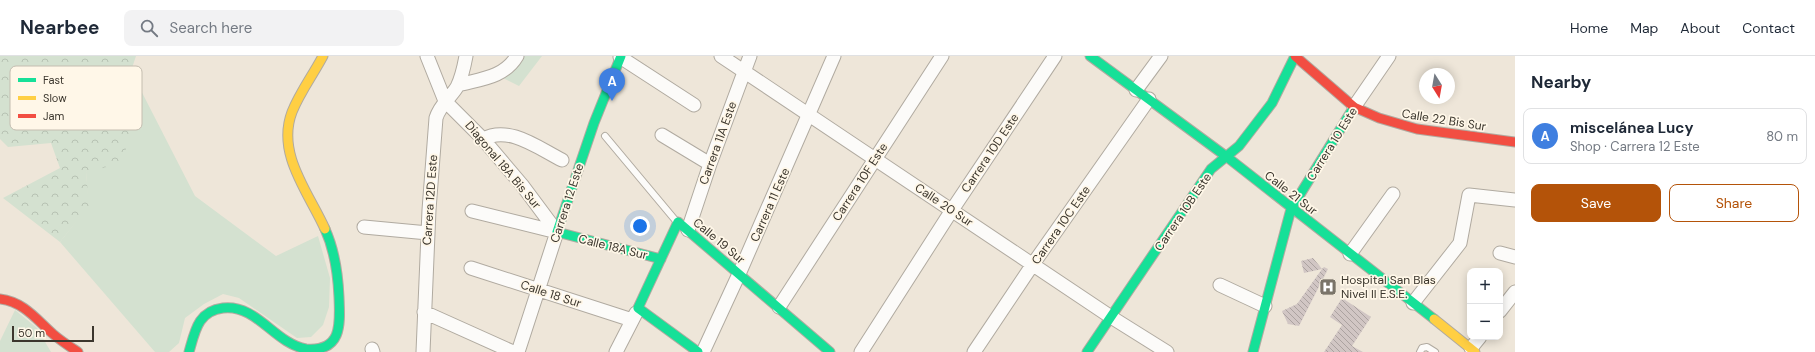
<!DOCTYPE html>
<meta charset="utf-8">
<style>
body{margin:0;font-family:"DM Sans",sans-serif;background:#f2f2f3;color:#1f2937}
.controls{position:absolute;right:12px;bottom:12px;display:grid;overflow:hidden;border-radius:8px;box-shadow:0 2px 10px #0003}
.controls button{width:36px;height:36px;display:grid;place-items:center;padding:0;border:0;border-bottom:1px solid #e0e1e3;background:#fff;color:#1f2937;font:20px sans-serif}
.compass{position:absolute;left:1419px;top:12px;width:36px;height:36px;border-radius:50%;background:#fff;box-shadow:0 2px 10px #0003;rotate:169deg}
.scale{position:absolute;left:12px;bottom:10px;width:82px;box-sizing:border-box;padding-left:4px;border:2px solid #3b362d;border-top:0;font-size:11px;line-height:14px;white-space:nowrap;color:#3b362d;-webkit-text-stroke:3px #fff7e8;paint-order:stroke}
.you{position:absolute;left:640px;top:170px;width:14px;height:14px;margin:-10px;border:3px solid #fff;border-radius:50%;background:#1a73e8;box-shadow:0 0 0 6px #1a73e833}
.badge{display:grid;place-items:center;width:26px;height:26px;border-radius:50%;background:#b45309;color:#fff;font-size:13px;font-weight:700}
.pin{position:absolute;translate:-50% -33px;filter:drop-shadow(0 1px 2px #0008)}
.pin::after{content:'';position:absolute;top:21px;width:14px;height:12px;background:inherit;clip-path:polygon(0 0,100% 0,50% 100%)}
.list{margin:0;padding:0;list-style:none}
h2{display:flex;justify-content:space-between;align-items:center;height:52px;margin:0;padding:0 16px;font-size:17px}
h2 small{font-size:13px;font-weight:400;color:#747a83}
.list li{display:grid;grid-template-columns:26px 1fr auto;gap:12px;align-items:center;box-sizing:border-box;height:56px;margin:0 8px 8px;padding:0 8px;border:1px solid #e0e1e3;border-radius:8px}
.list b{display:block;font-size:15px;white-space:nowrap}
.list p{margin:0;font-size:13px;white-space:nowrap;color:#747a83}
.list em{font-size:13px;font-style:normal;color:#747a83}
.actions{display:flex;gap:8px;padding:12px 16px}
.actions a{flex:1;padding:9px 0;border:1px solid #b45309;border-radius:8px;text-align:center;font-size:14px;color:#b45309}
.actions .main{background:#b45309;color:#fff}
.icon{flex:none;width:22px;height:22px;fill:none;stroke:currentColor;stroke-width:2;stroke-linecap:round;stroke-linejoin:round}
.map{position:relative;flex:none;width:1515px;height:296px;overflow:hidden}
header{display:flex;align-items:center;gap:24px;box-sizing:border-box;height:56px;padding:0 20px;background:#fff;border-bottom:1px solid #e0e1e3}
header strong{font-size:19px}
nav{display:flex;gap:22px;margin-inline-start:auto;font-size:14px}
.search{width:280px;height:36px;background:#f2f2f3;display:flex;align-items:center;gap:10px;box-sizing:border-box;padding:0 14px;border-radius:8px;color:#747a83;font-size:15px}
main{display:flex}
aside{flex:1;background:#fff}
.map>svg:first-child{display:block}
.green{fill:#d4e1d0}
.forest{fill:url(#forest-crowns)}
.building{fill:url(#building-back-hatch)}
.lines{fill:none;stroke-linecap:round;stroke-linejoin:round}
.lane-casing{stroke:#b0aaa0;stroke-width:8}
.street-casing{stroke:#b0aaa0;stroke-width:15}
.fast-casing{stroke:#b0aaa0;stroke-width:11}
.slow-casing{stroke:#b0aaa0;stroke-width:11}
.jam-casing{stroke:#b0aaa0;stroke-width:11}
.lane{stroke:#fcfbf9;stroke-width:6}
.street{stroke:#fcfbf9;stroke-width:13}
.fast{stroke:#16e098;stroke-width:9}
.slow{stroke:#ffcf43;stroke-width:9}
.jam{stroke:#f24e42;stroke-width:9}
.labels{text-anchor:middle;stroke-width:3.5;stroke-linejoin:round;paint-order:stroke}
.street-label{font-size:12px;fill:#3b362d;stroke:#fff7e8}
.poi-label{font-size:12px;fill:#3b362d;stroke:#fff7e8;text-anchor:start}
.key{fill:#fff7e8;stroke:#c4bdb0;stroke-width:1}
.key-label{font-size:11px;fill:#3b362d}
</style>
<header>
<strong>Nearbee</strong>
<div class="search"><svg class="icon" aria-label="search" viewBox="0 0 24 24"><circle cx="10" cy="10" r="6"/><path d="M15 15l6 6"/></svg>Search here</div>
<nav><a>Home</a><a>Map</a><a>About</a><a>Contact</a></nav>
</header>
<main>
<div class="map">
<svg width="1515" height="296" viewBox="0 0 1515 296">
<defs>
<pattern id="forest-crowns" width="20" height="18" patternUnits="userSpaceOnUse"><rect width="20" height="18" fill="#d4e1d0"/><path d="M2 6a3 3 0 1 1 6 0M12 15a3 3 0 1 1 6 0" fill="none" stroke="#b7c2b3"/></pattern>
<pattern id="building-back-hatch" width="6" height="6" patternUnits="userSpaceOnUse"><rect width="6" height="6" fill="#d1c6c4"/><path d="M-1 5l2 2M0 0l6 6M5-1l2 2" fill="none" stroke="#aba2a0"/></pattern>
</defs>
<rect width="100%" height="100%" fill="#eee6d9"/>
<!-- green -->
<path class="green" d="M517,0H542L519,30L497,19Z
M131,15L195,140L276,200L318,180L330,222L329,251L323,269L311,281L297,282L239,242L223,238L204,248L185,262L179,287L169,296H155L60,186L88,150L86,116L129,78Z
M15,254L37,272L51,296H0V285Z"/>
<!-- forest -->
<path class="forest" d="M0,0H136L131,15L129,78L123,107L86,116L89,150L60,186L3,142L60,112L51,87L8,91L0,83Z"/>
<!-- building -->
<path class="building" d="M1313,202L1322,213L1324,211L1328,213L1299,270L1288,268L1282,255L1297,248L1322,213L1304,217L1301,205Z
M1342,242L1371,261L1352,290L1363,296H1324L1342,269L1330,261Z"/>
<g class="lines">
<defs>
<path id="lane" d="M605,80L676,165
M1420,296L1422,292L1427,291L1435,296"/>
<path id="street" d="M427,0L445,45L483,83L522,129L557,176
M721,0L1111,261L1167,296
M620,1L694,49
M458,29C480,23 504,22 517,0
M1136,34L1161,0
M1354,51L1389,0
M662,79L710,108
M483,83C509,69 538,92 562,104
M472,155L557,176
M364,171L428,177
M688,174L710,108L750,0
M1500,197L1515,201
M1350,198L1393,138
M471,212L632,264
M1220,229L1265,250
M1413,247L1460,187L1469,139L1515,144
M779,251L942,0
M1500,255L1515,236
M424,256L513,296
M1471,292L1480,281
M372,293L373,296
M423,296L429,154L436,62C440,49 450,42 457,31C462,21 464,11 466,0
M518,296L557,176
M616,296L636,257
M703,296L739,218L834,0
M861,296L952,154L1055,0
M974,296L1033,208L1149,43"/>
<path id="fast" d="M621,0L594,67L557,176L661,203
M1090,0L1227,101L1434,263
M189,296C195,275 198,255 223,252C257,248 274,287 306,293C343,296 340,267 339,241C338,218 335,195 325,173
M698,296L638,252L678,166L830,296
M1087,296L1211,113L1239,90L1272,47L1295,0
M1253,296L1291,153L1354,51"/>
<path id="slow" d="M323,0C313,19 300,36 292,56C276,98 309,137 325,173
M1434,263L1475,296"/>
<path id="jam" d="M1295,0L1354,51L1379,62L1417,73L1515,86
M0,243C24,246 36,263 53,278C61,285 69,290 78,296"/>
</defs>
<!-- lane casing -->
<use href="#lane" class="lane-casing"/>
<!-- street casing -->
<use href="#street" class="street-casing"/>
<!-- fast casing -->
<use href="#fast" class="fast-casing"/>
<!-- slow casing -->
<use href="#slow" class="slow-casing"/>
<!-- jam casing -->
<use href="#jam" class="jam-casing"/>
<!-- lane -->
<use href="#lane" class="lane"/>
<!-- street -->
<use href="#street" class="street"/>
<!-- fast -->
<use href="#fast" class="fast"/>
<!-- slow -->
<use href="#slow" class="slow"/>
<!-- jam -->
<use href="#jam" class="jam"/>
</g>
<!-- icons -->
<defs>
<symbol id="hospital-square" viewBox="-11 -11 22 22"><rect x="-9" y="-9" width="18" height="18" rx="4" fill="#7a7469" stroke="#fff7e8"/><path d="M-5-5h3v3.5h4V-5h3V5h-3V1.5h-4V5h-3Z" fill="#fff"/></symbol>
</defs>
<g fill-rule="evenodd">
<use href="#hospital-square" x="1318" y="221" width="20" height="20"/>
</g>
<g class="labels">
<!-- street labels -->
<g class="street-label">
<text transform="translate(1444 64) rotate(9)" y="4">Calle 22 Bis Sur</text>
<text transform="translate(718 87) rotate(-70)" y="4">Carrera 11A Este</text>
<text transform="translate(1332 88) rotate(-58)" y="4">Carrera 10 Este</text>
<text transform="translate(990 97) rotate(-56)" y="4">Carrera 10D Este</text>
<text transform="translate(503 109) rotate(50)" y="4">Diagonal 18A Bis Sur</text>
<text transform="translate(860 126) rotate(-57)" y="4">Carrera 10F Este</text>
<text transform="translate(1291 137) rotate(38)" y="4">Calle 21 Sur</text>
<text transform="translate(430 144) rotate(-86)" y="4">Carrera 12D Este</text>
<text transform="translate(567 147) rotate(-72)" y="4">Carrera 12 Este</text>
<text transform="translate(770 149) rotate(-66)" y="4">Carrera 11 Este</text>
<text transform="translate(944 149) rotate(34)" y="4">Calle 20 Sur</text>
<text transform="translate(1183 156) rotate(-56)" y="4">Carrera 10B Este</text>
<text transform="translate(1061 169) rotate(-55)" y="4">Carrera 10C Este</text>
<text transform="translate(719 185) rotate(40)" y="4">Calle 19 Sur</text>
<text transform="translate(613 191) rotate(14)" y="4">Calle 18A Sur</text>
<text transform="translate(551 238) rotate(18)" y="4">Calle 18 Sur</text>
</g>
<!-- poi labels -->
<g class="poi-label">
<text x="1341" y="228">Hospital San Blas<tspan x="1341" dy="14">Nivel II E.S.E.</tspan></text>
</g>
</g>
<!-- legend -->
<rect x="10" y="10" width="132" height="64" rx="6" class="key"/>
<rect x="18" y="22" width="18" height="4" fill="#16e098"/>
<rect x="18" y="40" width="18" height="4" fill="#ffcf43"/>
<rect x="18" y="58" width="18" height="4" fill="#f24e42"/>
<g class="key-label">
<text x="43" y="28">Fast</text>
<text x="43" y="46">Slow</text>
<text x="43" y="64">Jam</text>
</g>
</svg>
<div class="controls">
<button>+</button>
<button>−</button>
</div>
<svg class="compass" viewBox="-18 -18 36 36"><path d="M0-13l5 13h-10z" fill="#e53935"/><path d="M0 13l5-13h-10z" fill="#747a83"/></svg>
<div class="scale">50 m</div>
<div class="you"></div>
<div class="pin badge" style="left:612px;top:45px;background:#3f7fe0">A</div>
</div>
<aside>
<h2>Nearby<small></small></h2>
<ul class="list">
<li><span class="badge" style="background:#3f7fe0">A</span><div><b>miscelánea Lucy</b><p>Shop · Carrera 12 Este</p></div><em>80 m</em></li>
</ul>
<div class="actions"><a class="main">Save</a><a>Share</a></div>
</aside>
</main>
